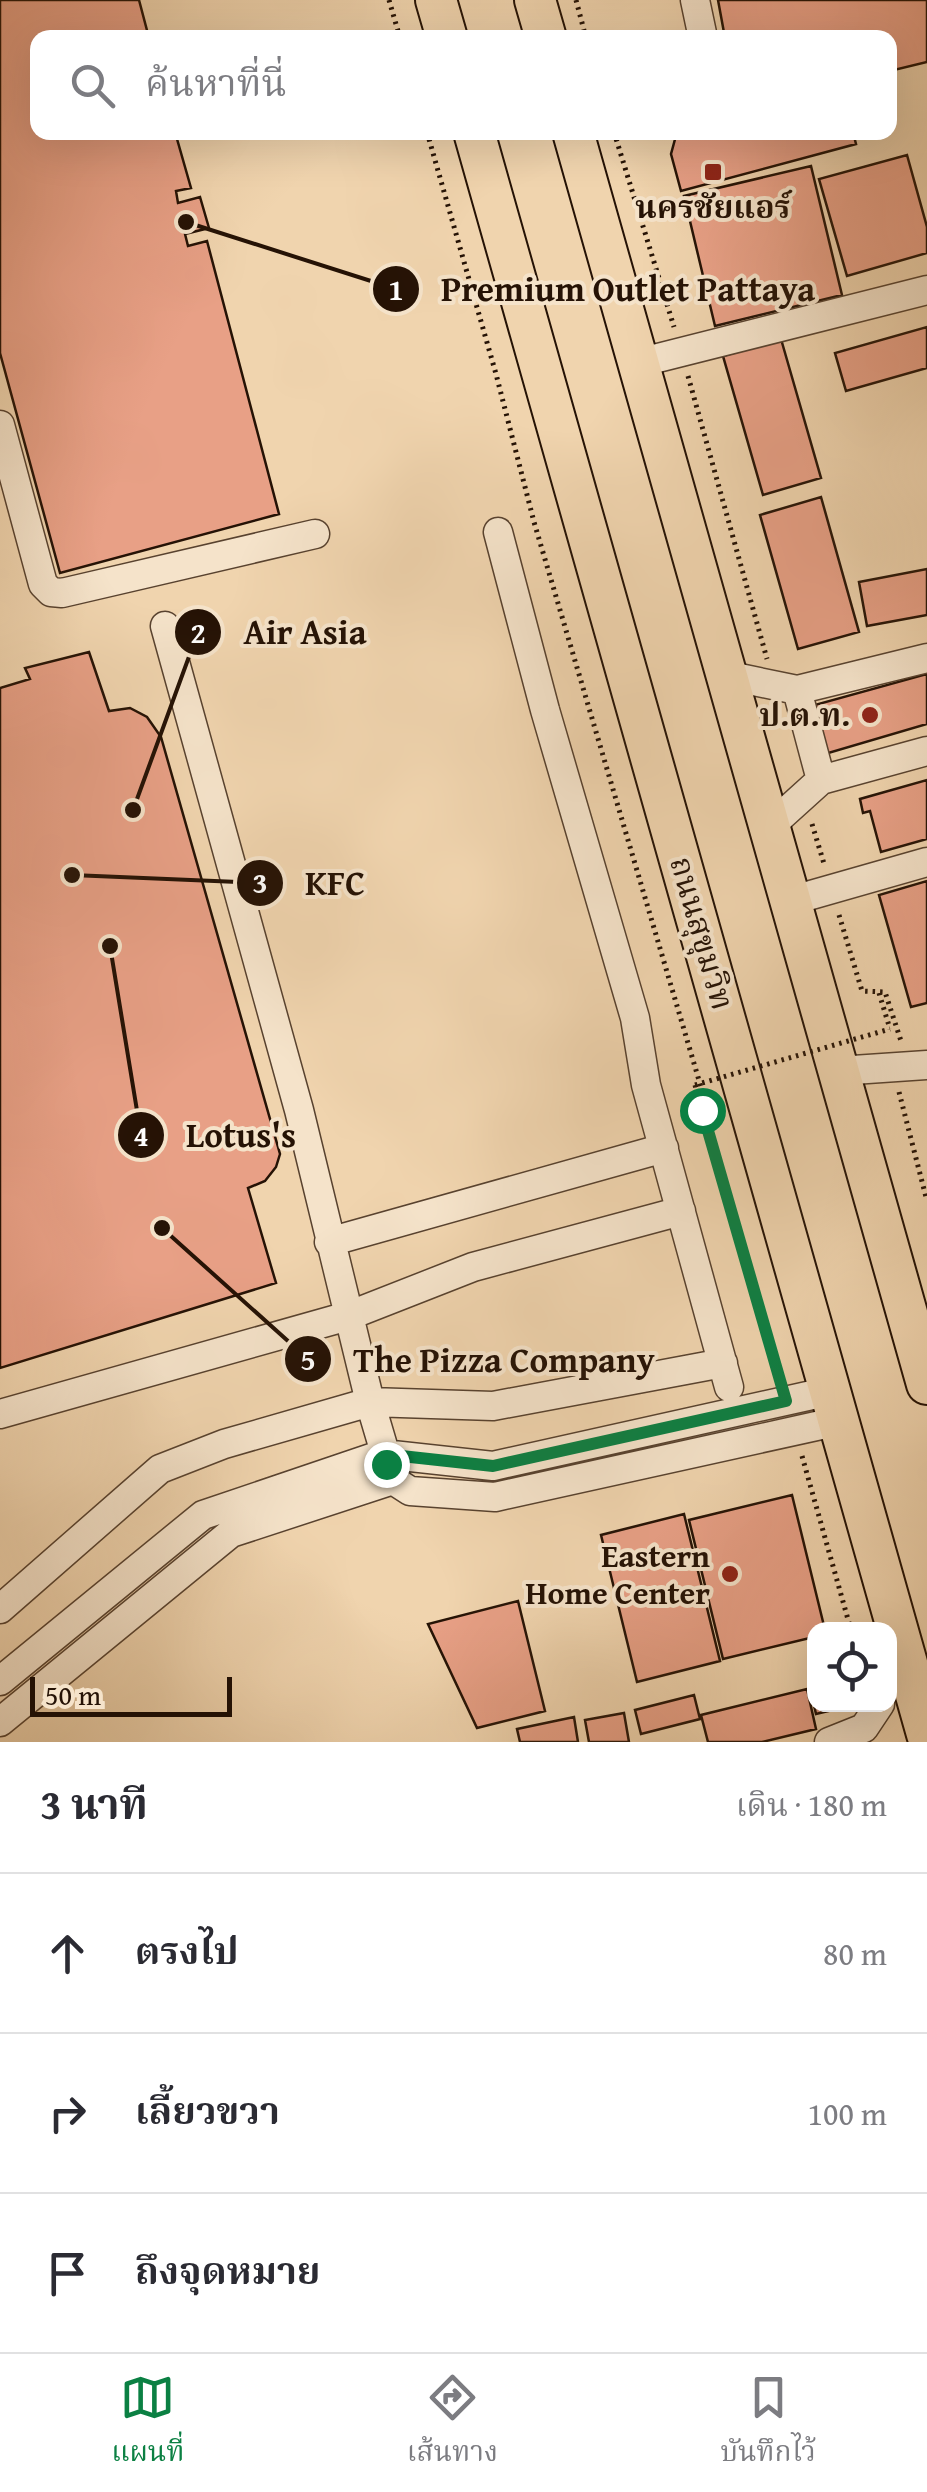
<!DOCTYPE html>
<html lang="th">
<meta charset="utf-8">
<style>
body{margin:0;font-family:"Gentium Book Plus","Noto Serif Thai",serif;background:#f2f2f3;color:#2b2b33}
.controls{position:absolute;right:30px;bottom:30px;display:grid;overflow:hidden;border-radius:20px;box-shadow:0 10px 40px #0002}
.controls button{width:90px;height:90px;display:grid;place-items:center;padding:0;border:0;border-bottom:2px solid #e1e1e2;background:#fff;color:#2b2b33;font:50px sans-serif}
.scale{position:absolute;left:30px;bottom:25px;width:202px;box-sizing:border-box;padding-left:10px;border:5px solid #251205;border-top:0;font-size:28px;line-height:35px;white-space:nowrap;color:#251205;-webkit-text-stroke:8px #f5e3ca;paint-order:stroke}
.stop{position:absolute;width:30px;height:30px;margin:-22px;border:8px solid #0b8043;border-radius:50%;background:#fff}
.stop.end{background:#0b8043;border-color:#fff;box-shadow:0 2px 10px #0008}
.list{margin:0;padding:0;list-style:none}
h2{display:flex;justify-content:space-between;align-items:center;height:130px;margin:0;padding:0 40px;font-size:42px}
h2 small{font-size:32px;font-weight:400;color:#7c7c81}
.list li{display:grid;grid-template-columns:65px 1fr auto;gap:30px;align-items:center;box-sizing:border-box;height:160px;padding:0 40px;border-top:2px solid #e1e1e2}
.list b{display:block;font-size:38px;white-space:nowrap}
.list em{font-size:32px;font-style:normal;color:#7c7c81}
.icon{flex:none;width:55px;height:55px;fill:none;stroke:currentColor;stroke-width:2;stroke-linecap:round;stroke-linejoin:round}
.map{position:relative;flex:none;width:927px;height:1742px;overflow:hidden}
.search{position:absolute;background:#fff;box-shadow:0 10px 40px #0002;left:30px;right:30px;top:30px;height:110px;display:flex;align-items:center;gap:25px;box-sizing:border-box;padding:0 35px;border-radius:20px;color:#7c7c81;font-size:38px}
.sheet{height:610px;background:#fff}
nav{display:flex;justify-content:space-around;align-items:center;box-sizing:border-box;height:140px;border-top:2px solid #e1e1e2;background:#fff;font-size:28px;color:#7c7c81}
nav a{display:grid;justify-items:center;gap:5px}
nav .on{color:#0b8043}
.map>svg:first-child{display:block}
.building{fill:#e8a086;stroke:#251205;stroke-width:2.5}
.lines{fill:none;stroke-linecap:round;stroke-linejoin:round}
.minor-casing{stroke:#58422f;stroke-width:31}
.highway-casing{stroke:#251205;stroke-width:44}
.path{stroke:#251205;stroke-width:5;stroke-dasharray:2.5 5;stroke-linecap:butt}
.minor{stroke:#f5e3ca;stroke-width:28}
.highway{stroke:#f0d4ae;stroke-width:40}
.path-bridge{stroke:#251205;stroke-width:5;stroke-dasharray:2.5 5;stroke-linecap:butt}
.route{stroke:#0b8043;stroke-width:12}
.poi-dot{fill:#8f2418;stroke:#f5e3ca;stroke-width:4}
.labels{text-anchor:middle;stroke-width:8;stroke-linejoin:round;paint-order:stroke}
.poi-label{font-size:32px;font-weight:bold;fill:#251205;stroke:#f5e3ca;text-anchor:end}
.street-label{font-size:32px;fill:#251205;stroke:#f5e3ca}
.leader{fill:none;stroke:#251205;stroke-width:4}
.callout-dot{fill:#251205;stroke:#f5e3ca;stroke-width:4}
.mark-label{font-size:30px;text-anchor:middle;font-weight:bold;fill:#fff}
.callout-label{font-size:35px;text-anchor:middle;font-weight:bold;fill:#251205;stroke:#f5e3ca;stroke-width:8;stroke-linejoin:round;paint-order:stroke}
</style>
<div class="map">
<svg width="927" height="1742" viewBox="0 0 927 1742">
<rect width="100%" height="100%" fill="#f0d4ae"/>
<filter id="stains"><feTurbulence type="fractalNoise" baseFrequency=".002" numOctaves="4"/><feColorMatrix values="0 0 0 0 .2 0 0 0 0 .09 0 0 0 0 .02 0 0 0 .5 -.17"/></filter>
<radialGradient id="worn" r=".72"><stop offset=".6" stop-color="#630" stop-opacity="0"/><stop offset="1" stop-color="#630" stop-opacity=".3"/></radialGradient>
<!-- building -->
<path class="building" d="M0,0H139L149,38H38V132H175L191,188L176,191L178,203L200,197L209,228L185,234L188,246L207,241L279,514L60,573L0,353Z
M718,0H927V62L890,71V38H725Z
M677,132H853L856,144L681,191L671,154Z
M907,155L927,227V253L847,276L819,179Z
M811,166L842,295L715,326L684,196Z
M927,327V368L846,391L835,353Z
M781,339L821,478L763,495L723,356Z
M821,497L859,632L798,649L760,515Z
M927,569V615L867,626L859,582Z
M89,652L109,711L130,708L147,717L161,737L280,1154L276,1167L265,1181L248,1188L276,1283L0,1368V688L30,679L25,668Z
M927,674V724L825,754L811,706Z
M927,780V839L881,852L870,811L863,813L860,799Z
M927,881V1003L911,1007L879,895Z
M792,1495L825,1630H814V1637L723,1659L689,1520Z
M684,1514L720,1661L637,1682L601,1535Z
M518,1601L545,1711L477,1728L428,1624Z
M814,1687V1704H844L845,1707L816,1714L810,1688Z
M807,1689L816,1729L762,1742H708L701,1715Z
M694,1695L700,1719L641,1734L635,1710Z
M624,1713L629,1742H589L585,1720Z
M574,1717L578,1742H520L517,1729Z"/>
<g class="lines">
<defs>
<path id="minor" d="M695,0L703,38
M638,363L927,290
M0,425L43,584L51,592L62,593L315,534
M498,532L545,710L635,1018L646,1085L729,1387
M165,626L299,1110L370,1402L393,1480L410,1491L495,1497L839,1421
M725,675L797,690L927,658
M797,690L821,780
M769,827L821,780L927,751
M790,901L927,862
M838,1071L927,1065
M329,1242L664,1148
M0,1414L348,1316L473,1267L681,1211
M0,1609L160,1469L224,1444L370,1402L493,1406L723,1363
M0,1681L203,1515L383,1454L493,1466L830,1391
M0,1722L231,1533L393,1480
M829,1742L864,1728L880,1704"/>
<path id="highway" d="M436,0L447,38
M535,0L546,38
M474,132L927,1734
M573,132L927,1384"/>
</defs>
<!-- minor casing -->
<use href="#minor" class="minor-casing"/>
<!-- highway casing -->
<use href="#highway" class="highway-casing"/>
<!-- path -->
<path class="path" d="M389,0L400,38
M576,0L586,38
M427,132L496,374L534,522L706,1104L702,1110L780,1378
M614,132L674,327
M688,376L767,659
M812,824L825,867
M839,915L862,991L885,992L901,1041
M879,993L890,1029
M695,1085L702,1110
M899,1092L927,1201
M802,1456L851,1630"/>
<!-- minor -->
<use href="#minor" class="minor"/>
<!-- highway -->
<use href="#highway" class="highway"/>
<!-- path-bridge -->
<path class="path-bridge" d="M695,1085L890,1029"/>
</g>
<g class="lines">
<!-- route -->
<path class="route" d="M386,1464L383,1454L493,1466L786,1401L702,1110"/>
</g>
<!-- markers -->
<g class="poi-dot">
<rect x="703" y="162" width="20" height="20" rx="5"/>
<circle cx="870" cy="715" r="10"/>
<circle cx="730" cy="1574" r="10"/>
</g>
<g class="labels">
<!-- poi labels -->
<g class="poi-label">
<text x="713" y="218" text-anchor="middle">นครชัยแอร์</text>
<text x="850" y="726">ป.ต.ท.</text>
<text x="710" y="1567">Eastern<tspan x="710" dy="37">Home Center</tspan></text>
</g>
<!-- street labels -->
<g class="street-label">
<text transform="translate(702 933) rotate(74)" y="11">ถนนสุขุมวิท</text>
</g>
</g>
<!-- callouts -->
<path class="leader" d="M186 222L396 289M133 810L198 632M72 875L260 883M110 946L141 1135M162 1228L308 1359"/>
<g class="callout-dot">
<circle cx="186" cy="222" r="10"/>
<circle cx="133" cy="810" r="10"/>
<circle cx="72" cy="875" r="10"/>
<circle cx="110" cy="946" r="10"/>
<circle cx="162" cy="1228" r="10"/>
<circle cx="396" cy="289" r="25"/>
<circle cx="198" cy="632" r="25"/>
<circle cx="260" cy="883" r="25"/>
<circle cx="141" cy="1135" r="25"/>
<circle cx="308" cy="1359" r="25"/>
</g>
<g class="mark-label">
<text x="396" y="300">1</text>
<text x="198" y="643">2</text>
<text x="260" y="893">3</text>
<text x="141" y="1146">4</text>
<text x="308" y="1370">5</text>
</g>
<g class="callout-label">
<text x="628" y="301">Premium Outlet Pattaya</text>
<text x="305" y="644">Air Asia</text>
<text x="335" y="895">KFC</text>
<text x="241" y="1147">Lotus's</text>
<text x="504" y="1372">The Pizza Company</text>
</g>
<rect width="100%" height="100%" filter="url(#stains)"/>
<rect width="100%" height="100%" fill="url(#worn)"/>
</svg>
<div class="controls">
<button><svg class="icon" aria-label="locate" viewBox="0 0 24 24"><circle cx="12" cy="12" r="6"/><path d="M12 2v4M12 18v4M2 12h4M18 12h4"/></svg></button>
</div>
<div class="scale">50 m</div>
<div class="stop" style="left:702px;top:1110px"></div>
<div class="stop end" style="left:386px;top:1464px"></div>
<div class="search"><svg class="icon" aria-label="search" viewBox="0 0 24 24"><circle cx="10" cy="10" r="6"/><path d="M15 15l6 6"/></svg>ค้นหาที่นี่</div>
</div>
<section class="sheet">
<h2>3 นาที<small>เดิน · 180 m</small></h2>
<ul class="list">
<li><svg class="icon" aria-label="ahead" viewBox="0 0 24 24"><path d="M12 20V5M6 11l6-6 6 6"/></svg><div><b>ตรงไป</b></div><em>80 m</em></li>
<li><svg class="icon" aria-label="right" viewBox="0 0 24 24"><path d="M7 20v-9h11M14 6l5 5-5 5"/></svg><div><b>เลี้ยวขวา</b></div><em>100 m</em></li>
<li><svg class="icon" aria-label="arrive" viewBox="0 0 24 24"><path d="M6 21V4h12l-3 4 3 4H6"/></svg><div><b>ถึงจุดหมาย</b></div></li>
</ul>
</section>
<nav>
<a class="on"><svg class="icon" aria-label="map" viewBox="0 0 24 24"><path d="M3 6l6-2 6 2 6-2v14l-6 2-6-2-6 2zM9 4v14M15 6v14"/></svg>แผนที่</a>
<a><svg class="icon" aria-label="directions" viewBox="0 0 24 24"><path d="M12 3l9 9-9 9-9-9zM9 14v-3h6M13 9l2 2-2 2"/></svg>เส้นทาง</a>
<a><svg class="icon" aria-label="saved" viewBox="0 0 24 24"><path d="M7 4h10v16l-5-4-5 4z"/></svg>บันทึกไว้</a>
</nav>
